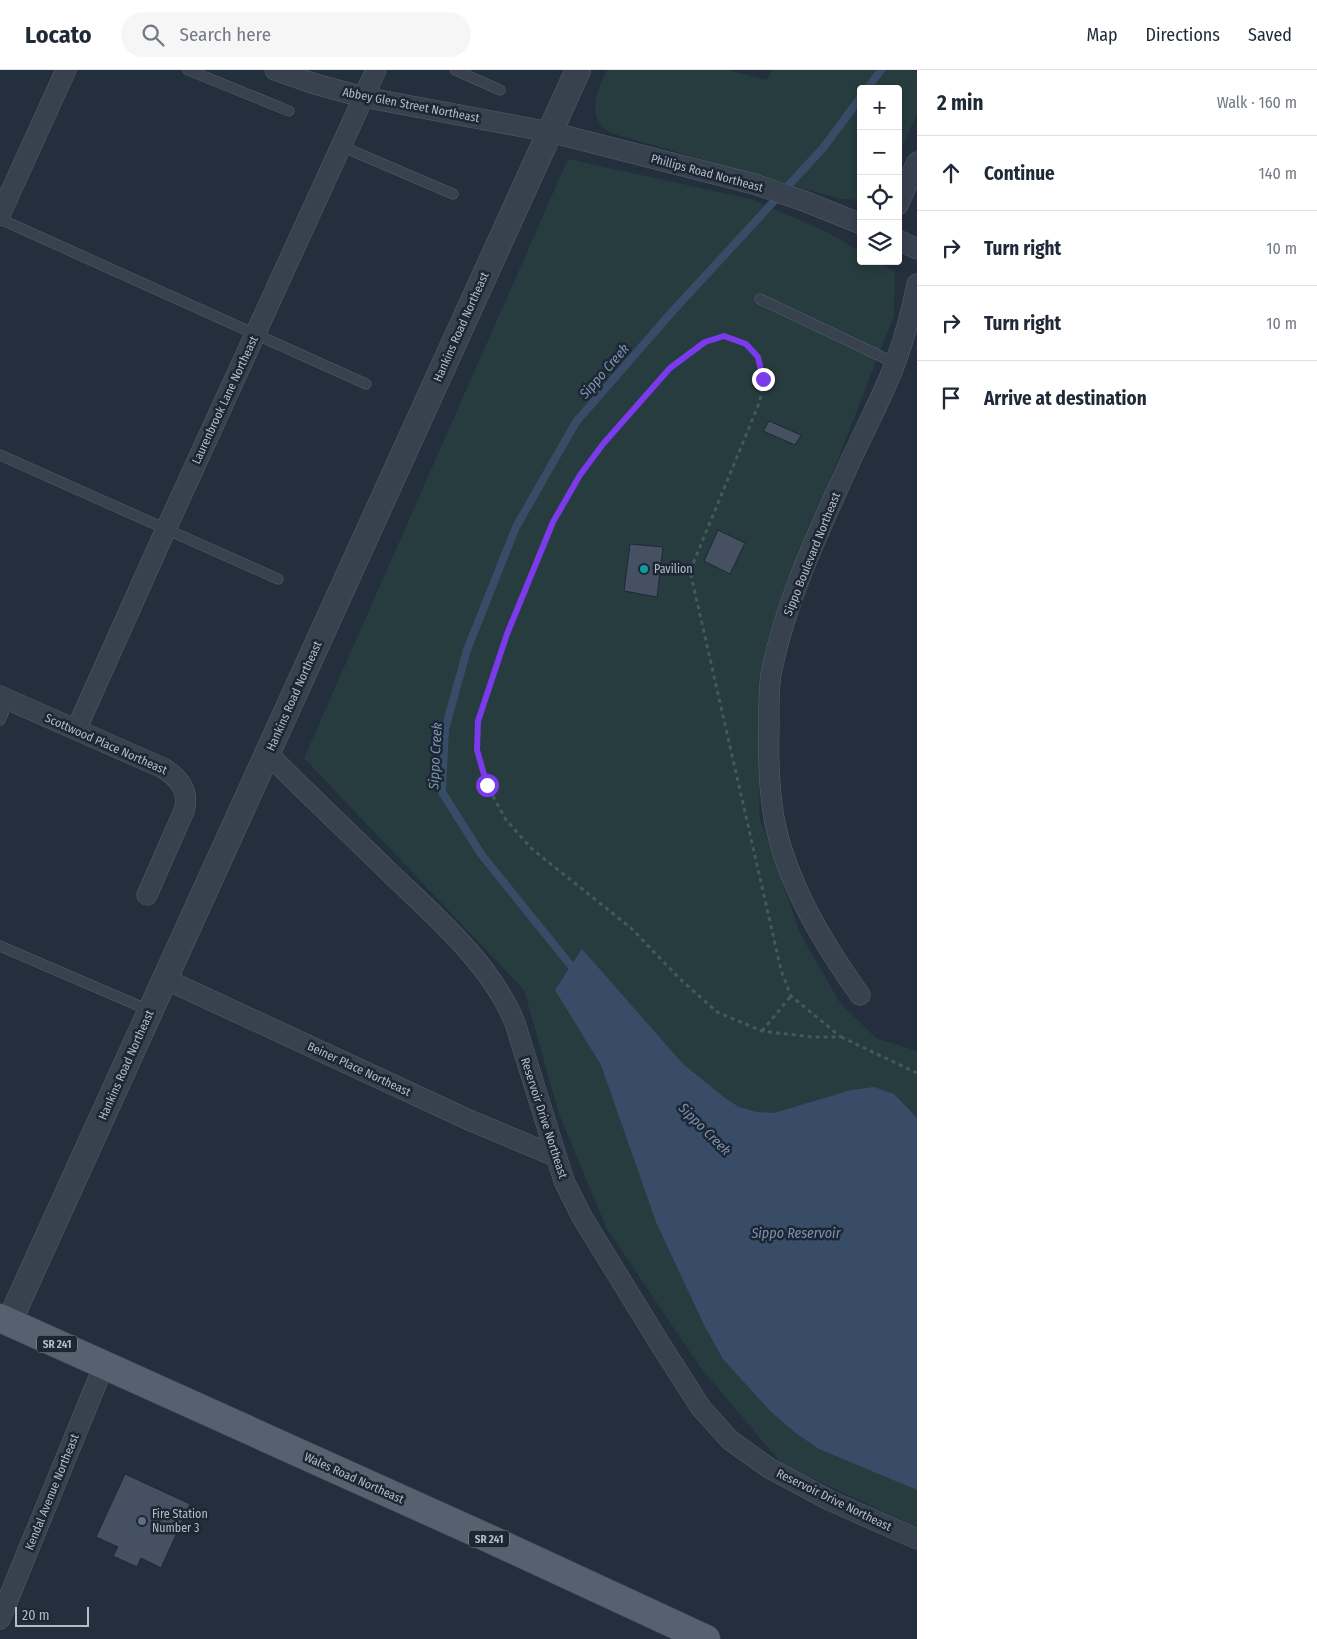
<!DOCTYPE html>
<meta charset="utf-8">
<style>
body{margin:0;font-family:"Fira Sans Condensed",sans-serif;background:#f6f6f7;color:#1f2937}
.controls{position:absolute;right:15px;top:15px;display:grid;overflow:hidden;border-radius:5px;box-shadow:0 2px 8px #0003}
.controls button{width:45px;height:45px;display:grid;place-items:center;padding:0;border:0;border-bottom:1px solid #e0e1e3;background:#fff;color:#1f2937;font:25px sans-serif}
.scale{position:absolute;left:15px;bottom:12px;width:74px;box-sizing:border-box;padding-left:5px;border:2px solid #b4bcc9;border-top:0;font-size:14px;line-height:18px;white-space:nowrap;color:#b4bcc9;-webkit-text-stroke:4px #1d2633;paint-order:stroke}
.stop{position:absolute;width:15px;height:15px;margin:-11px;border:4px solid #7c3aed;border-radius:50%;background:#fff}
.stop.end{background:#7c3aed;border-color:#fff;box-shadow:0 1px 5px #0008}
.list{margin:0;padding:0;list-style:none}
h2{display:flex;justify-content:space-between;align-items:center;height:65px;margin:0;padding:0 20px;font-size:21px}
h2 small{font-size:16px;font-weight:400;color:#747a83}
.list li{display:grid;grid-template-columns:32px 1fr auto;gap:15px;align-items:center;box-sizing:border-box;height:75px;padding:0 20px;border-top:1px solid #e0e1e3}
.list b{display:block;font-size:19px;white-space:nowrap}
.list em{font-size:16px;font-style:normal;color:#747a83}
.icon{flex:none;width:28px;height:28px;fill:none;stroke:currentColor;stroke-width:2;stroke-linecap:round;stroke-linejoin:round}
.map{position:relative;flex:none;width:917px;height:1569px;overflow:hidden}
header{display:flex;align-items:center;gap:30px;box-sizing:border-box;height:70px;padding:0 25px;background:#fff;border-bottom:1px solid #e0e1e3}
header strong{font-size:24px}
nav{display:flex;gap:28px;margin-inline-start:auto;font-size:18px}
.search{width:350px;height:45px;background:#f6f6f7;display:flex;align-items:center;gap:12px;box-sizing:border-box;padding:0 18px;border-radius:28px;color:#747a83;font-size:19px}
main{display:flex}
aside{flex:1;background:#fff}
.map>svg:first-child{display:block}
.green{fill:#263c3f}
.water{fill:#394c67}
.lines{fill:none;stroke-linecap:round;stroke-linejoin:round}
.stream{stroke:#394c67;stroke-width:8}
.building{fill:#455162;stroke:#1f2835}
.service-casing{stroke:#565f6c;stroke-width:11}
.minor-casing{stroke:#565f6c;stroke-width:21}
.tertiary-casing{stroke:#565f6c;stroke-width:26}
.primary-casing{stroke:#414a57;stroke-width:29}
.path{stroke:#44595c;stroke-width:3;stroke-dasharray:4 4;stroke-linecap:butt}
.service{stroke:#38414e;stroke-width:10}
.minor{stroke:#38414e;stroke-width:20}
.tertiary{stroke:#38414e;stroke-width:25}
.primary{stroke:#56606e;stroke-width:28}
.route{stroke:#7c3aed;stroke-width:6}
.culture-dot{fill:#0f9aa8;stroke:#1d2633;stroke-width:2}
.service-dot{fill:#5c6f8a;stroke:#1d2633;stroke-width:2}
.labels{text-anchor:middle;stroke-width:5;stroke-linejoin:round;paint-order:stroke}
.shield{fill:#1d2633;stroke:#878f9c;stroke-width:1}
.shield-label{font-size:11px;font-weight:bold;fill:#b4bcc9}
.street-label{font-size:12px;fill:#b4bcc9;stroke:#1d2633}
.poi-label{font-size:12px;fill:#b4bcc9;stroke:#1d2633;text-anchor:start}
.water-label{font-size:14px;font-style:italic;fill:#7c92b1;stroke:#1d2633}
</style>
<header>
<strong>Locato</strong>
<div class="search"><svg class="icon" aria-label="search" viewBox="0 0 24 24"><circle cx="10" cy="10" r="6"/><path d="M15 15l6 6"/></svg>Search here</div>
<nav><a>Map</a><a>Directions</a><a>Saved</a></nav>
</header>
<main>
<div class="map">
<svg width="917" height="1569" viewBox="0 0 917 1569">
<rect width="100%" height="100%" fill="#242f3e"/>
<!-- green -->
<path class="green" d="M607,0H728L767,10L772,0H917V44L898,86V19H861V130L841,129L614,64C610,62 604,59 601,55C588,39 600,15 607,0Z
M568,89L751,129L825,161L861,182V191H877L895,202L894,245L816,446L762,660L759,746L800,863L840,933L876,968L917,981V1457L782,1394L700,1297L606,1157L559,1044L524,920L304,688Z"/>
<!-- water -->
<path class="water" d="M582,879L683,994L725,1028L739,1037L757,1042L774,1043L851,1020L874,1017L894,1024L917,1048V1420L819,1379L797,1364L771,1342L723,1289L704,1255L656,1152L601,995L555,920Z"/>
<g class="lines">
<!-- stream -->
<path class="stream" d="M867,19L881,0
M576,902L481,784L442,722L445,659L467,580L516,457L576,352L671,243L823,78L861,27"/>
</g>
<!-- building -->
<path class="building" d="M769,351L801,365L795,375L763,361Z
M718,460L745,473L730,504L704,491Z
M630,474L663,477L657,527L624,521Z
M125,1404L190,1434L161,1498L141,1488L137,1497L113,1486L118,1477L96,1467Z"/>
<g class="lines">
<defs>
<path id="service" d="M188,0L289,41
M455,0L500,20
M341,76L453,124
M0,149L366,314
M760,229L895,293
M0,385L278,509
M0,650L9,630
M0,876L151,941"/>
<path id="minor" d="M275,0L315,14L363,27L550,62L754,114L804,131L861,154
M898,135L917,92
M0,145L66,0
M898,170L917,179
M0,626L163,698C179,708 190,721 184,741L147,825
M76,660L166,459L376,0
M268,684C308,724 349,763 390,803C435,846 492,895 515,953L564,1111L582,1147L657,1269L701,1338L730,1370L769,1398L829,1430L917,1469
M165,909L469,1050L555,1086
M860,925C823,873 786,812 774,748C769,718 768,687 769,656C769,638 768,617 772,599C787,529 816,467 845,403C861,366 882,329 896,291C905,266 912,240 917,214
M0,1549L104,1295"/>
<path id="tertiary" d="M9,1252L578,0"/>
<path id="primary" d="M0,1248L490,1469L706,1569"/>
</defs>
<!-- service casing -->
<use href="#service" class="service-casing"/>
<!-- minor casing -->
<use href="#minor" class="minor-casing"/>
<!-- tertiary casing -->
<use href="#tertiary" class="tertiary-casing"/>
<!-- primary casing -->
<use href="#primary" class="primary-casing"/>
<!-- path -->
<path class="path" d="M725,266C731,268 738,270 744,273C766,284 763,311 760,331L690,501L781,900L791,926L841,967H812L762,961L717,942L680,909L631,858L532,779L506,750L487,715L477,680L478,651L507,564L553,452L580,405L603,374L670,298L705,272Z
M762,961L791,926
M841,967L917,1003"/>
<!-- service -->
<use href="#service" class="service"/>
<!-- minor -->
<use href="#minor" class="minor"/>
<!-- tertiary -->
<use href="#tertiary" class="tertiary"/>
<!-- primary -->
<use href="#primary" class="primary"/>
</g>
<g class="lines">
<!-- route -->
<path class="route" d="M487,715L477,680L478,651L507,564L553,452L580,405L603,374L670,298L705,272L724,266L746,274L758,287L763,309"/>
</g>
<!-- markers -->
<circle class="culture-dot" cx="644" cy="499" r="5"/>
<circle class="service-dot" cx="142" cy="1451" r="5"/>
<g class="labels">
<!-- shield labels -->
<g class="shield">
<rect x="37" y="1265.5" width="40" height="17" rx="4"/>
<rect x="469" y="1460.5" width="40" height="17" rx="4"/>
</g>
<g class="shield-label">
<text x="57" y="1278">SR 241</text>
<text x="489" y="1473">SR 241</text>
</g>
<!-- street labels -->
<g class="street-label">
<text transform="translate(411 35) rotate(11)" y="4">Abbey Glen Street Northeast</text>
<text transform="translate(707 103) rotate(15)" y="4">Phillips Road Northeast</text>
<text transform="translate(461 257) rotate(-66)" y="4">Hankins Road Northeast</text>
<text transform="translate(225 330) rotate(-65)" y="4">Laurenbrook Lane Northeast</text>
<text transform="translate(812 484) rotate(-68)" y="4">Sippo Boulevard Northeast</text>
<text transform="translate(294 626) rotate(-66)" y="4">Hankins Road Northeast</text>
<text transform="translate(106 674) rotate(24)" y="4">Scottwood Place Northeast</text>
<text transform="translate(126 995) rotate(-66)" y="4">Hankins Road Northeast</text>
<text transform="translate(359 999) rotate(25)" y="4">Beiner Place Northeast</text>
<text transform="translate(544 1048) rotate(72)" y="4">Reservoir Drive Northeast</text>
<text transform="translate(354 1408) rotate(24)" y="4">Wales Road Northeast</text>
<text transform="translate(52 1422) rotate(-68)" y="4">Kendal Avenue Northeast</text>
<text transform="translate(834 1430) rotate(26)" y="4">Reservoir Drive Northeast</text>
</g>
<!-- poi labels -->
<g class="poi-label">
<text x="654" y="503">Pavilion</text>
<text x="152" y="1448">Fire Station<tspan x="152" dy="14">Number 3</tspan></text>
</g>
<!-- water labels -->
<g class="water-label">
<text transform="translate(604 301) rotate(-49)" y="5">Sippo Creek</text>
<text transform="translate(435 686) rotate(-87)" y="5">Sippo Creek</text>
<text transform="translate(705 1059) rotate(45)" y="5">Sippo Creek</text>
<text x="796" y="1168">Sippo Reservoir</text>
</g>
</g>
</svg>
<div class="controls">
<button>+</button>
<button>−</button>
<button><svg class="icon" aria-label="locate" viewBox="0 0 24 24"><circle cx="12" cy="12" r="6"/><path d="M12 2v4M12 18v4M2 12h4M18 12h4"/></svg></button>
<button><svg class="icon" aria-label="layers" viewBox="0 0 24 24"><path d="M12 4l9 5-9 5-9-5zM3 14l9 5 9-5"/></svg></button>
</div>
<div class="scale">20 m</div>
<div class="stop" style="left:487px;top:715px"></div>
<div class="stop end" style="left:763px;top:309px"></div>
</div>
<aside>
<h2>2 min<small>Walk · 160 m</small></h2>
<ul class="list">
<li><svg class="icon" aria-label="ahead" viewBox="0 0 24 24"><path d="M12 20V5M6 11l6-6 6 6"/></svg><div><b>Continue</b></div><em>140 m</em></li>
<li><svg class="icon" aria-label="right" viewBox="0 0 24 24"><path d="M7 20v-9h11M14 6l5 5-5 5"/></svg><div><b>Turn right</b></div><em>10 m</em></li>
<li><svg class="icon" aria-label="right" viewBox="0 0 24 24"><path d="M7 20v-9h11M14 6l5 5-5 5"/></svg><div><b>Turn right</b></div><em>10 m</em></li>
<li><svg class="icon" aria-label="arrive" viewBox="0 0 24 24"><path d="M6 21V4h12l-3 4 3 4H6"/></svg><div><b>Arrive at destination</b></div></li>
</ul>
</aside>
</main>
